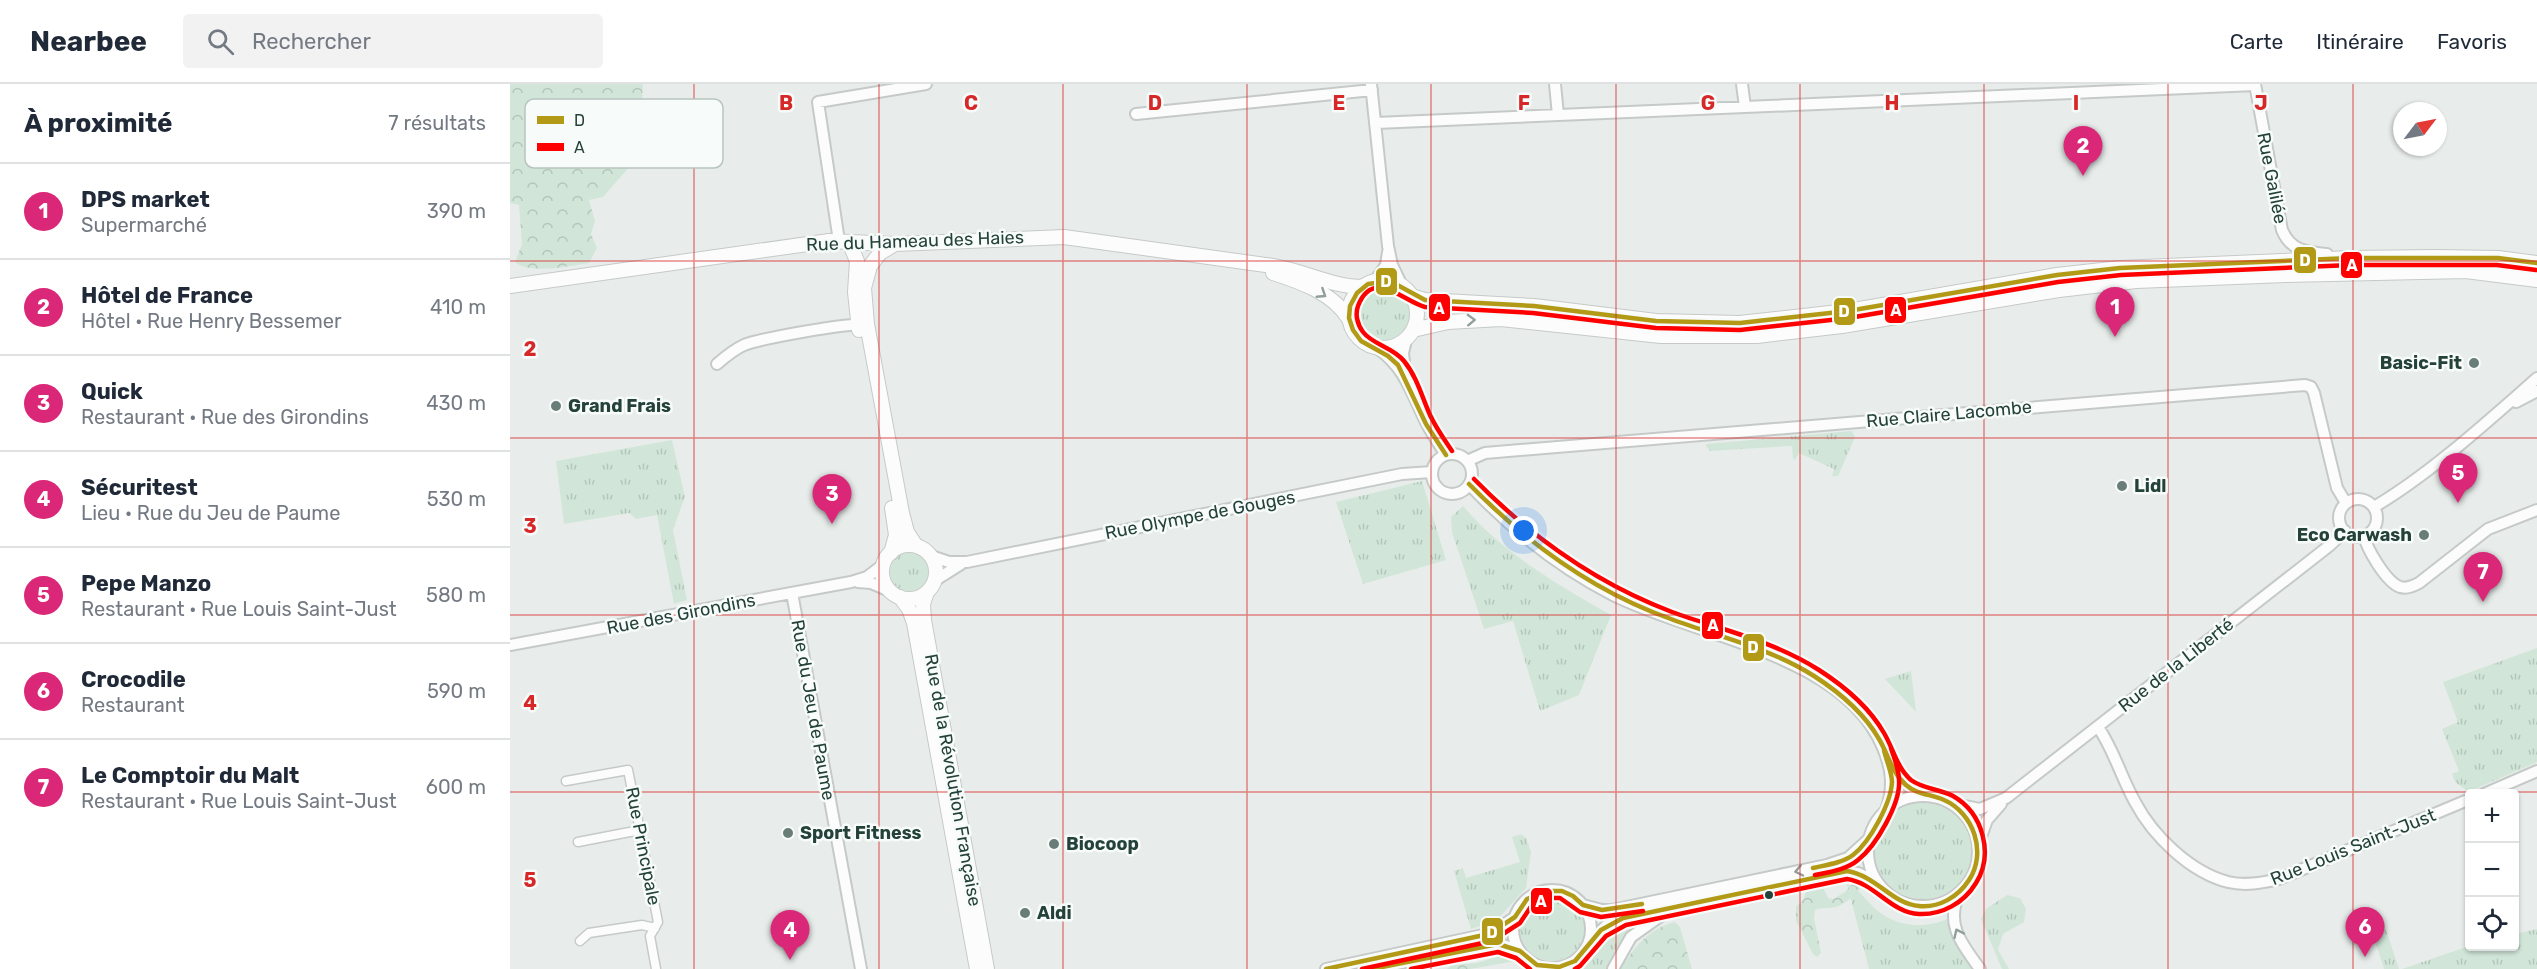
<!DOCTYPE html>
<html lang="fr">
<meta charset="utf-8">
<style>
body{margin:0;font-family:Rubik,sans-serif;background:#f2f2f3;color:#1f2937}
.controls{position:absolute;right:18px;bottom:18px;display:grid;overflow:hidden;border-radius:6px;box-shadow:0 2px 4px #0004}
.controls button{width:54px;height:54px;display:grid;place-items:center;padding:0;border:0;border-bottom:2px solid #e0e1e3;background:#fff;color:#1f2937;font:30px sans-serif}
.compass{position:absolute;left:1883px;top:18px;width:54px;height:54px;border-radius:50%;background:#fff;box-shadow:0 2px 4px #0004;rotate:58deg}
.you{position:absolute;left:1014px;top:447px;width:21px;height:21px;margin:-15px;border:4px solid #fff;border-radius:50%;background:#1a73e8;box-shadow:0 0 0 9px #1a73e833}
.badge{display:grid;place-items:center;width:39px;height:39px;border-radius:50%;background:#db2777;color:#fff;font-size:20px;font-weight:700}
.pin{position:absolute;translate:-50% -50px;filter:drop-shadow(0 2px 3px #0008)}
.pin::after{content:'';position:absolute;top:32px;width:21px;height:18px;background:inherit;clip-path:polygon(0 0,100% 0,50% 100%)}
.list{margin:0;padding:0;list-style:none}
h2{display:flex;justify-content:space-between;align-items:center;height:78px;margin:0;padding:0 24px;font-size:26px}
h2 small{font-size:20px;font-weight:400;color:#747a83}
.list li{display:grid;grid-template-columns:39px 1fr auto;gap:18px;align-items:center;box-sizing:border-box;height:96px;padding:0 24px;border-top:2px solid #e0e1e3}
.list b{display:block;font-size:22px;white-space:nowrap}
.list p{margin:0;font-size:20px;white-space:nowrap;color:#747a83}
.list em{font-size:20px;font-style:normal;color:#747a83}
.icon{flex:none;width:33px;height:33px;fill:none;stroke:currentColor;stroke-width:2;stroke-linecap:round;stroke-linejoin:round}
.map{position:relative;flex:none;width:2027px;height:885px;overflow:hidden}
header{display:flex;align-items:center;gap:36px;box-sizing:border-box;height:84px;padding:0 30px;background:#fff;border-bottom:2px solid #e0e1e3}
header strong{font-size:28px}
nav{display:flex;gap:33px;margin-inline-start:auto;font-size:21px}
.search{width:420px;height:54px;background:#f2f2f3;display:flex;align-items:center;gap:15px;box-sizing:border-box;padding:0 21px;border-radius:6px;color:#747a83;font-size:22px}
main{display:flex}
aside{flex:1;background:#fff}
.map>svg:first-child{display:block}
.grass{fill:url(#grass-tufts)}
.forest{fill:url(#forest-crowns)}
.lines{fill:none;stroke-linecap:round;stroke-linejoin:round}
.pedestrian-casing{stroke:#c5cac8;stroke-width:11}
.minor-casing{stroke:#c5cac8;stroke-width:14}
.tertiary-casing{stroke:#c5cac8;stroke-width:16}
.pedestrian{stroke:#fcfcfc;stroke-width:8}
.minor{stroke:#fcfcfc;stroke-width:10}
.tertiary{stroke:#fcfcfc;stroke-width:14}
.bus-1-casing{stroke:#f7fbf9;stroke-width:9}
.bus-2-casing{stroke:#f7fbf9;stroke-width:9}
.bus-1{stroke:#b29a17;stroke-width:4.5}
.bus-2{stroke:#fe0000;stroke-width:4.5}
.oneway{stroke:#909f9b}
.grid{fill:none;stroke:#d62828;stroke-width:1.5;stroke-opacity:0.55}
.poi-dot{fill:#697e78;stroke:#f7fbf9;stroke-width:2}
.bus-dot{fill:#24423a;stroke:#f7fbf9;stroke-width:2}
.labels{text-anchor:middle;stroke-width:5;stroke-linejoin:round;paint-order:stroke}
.street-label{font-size:18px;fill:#24423a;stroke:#f7fbf9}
.poi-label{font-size:18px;font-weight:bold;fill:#24423a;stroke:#f7fbf9;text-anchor:start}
.key{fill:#f7fbf9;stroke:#b8c4c0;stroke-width:1.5}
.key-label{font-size:16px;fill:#24423a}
.grid-label{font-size:20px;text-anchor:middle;font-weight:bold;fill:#d62828;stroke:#f7fbf9;stroke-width:5;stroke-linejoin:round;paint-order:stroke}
.line-badge{stroke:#f7fbf9;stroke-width:2}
.badge-label{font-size:16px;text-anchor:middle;font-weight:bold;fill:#fff}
</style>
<header>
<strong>Nearbee</strong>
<div class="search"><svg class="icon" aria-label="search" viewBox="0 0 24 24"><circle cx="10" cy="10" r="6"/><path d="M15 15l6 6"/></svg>Rechercher</div>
<nav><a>Carte</a><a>Itinéraire</a><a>Favoris</a></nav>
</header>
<main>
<aside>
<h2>À proximité<small>7 résultats</small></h2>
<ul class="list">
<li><span class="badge">1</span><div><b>DPS market</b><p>Supermarché</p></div><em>390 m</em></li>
<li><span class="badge">2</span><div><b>Hôtel de France</b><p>Hôtel · Rue Henry Bessemer</p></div><em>410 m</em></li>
<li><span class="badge">3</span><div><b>Quick</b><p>Restaurant · Rue des Girondins</p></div><em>430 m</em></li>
<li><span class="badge">4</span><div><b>Sécuritest</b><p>Lieu · Rue du Jeu de Paume</p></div><em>530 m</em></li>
<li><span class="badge">5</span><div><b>Pepe Manzo</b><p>Restaurant · Rue Louis Saint-Just</p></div><em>580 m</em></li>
<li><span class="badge">6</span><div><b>Crocodile</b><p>Restaurant</p></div><em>590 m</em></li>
<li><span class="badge">7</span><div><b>Le Comptoir du Malt</b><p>Restaurant · Rue Louis Saint-Just</p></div><em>600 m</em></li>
</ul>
</aside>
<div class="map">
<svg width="2027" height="885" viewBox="0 0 2027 885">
<defs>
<pattern id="grass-tufts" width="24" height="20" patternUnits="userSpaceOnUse" patternTransform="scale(1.5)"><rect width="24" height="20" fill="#d1e6d8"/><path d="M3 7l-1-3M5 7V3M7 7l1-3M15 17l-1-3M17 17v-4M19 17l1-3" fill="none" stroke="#b3c6ba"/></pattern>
<pattern id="forest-crowns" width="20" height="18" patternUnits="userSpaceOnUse" patternTransform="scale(1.5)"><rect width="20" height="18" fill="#d1e6d8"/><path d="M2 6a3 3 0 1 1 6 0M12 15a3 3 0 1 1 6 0" fill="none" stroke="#b3c6ba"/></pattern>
</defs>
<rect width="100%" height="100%" fill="#e8edeb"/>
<!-- grass -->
<path class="grass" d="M846 231a27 27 0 1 1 54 0a27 27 0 1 1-54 0Z
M1342,347L1345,353L1328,392H1322L1324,385L1289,369L1285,376L1283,375L1282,362L1200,367L1196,362V360Z
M162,356L175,413L163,446L177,516L164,520L147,431L126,435L119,429L54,440L46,377Z
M912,397L936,476L853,500L826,418Z
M953,422C994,470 1047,500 1101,531L1069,611L1030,627L1003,537L974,545L942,448L941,433Z
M380 488a19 19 0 1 1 38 0a19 19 0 1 1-38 0Z
M2027,564V678L1967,704L1956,706L1945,698L1942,690L1949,687L1932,645L1948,638L1933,598Z
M1401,587L1406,628L1375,595Z
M1365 767a48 48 0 1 1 96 0a48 48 0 1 1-96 0Z
M1011,750L1016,754L1021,768L1016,804L986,837L961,845L944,787L953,784L956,794L1010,778L1002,753Z
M1337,800C1351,806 1358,819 1369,828C1389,843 1415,845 1437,835L1440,847L1463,885H1359Z
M1497,811L1510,814L1516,825L1514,838L1493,850L1488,866L1499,885H1492L1471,835L1476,825Z
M1010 845a32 32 0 1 1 64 0a32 32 0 1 1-64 0Z
M1141,833C1120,845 1108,863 1098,885H1066C1077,875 1081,865 1089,854C1102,838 1122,837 1141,833Z
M1874,840L1889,885H1874L1861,844Z
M2027,845V885H1892L1959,862H2004L2005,850Z"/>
<!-- forest -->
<path class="forest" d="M0,0H133L129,72L93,113L79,116L85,137L81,150L87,164L79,179C59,182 20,191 5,178L12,160L9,121L0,119Z
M1346,796L1353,800C1348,809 1336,820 1326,823C1318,825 1313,823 1305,826L1304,834L1311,869L1307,873L1303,870L1286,837V823L1294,815L1297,802L1311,799L1318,814L1323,815L1335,808Z
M1165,838L1170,843L1182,885H1110C1124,864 1139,844 1165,838Z
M996,870L1003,871L1023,885H1017L1006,877L960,885H937L942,881L967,879Z"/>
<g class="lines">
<defs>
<path id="pedestrian" d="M56,697L118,686L148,838L140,852L146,885
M68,758L130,746
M70,857L79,849L132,841L145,844"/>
<path id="minor" d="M861,0L878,162L882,181L892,202
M1045,0L1048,31
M1232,0L1235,23
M1745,0L1772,146C1781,167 1796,168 1817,170
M626,30L862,6
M866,39L1745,1
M329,157L308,18L416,0
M865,197L876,181L878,168
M867,264C895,283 902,310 916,338C922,350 929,360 936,371
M207,280C215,273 223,266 234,261C249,255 340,238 354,241
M895,288L893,269L896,256
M2006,318L2027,307
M922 390a20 20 0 1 1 40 0a20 20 0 1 1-40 0Z
M957,377L975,369L1795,301L1801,303L1804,309L1827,404L1836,419
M959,400C1001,445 1048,483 1103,511C1184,552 1335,570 1373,664C1382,685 1384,704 1376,726
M1829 434a19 19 0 1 1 38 0a19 19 0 1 1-38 0Z
M1864,423C1920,390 1978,337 2027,294
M1854,452C1857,465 1876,498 1890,503C1897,505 1903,502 1909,499L1978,445L2027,426
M421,472L439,478H457L892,390L922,388
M424,497L451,480
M348,498L361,499L382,508
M282,509L351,885
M0,561L341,498L357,493L374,480
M1588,643C1604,666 1611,693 1625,718C1643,752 1680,788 1718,798C1735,802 1752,799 1769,795L1960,715
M1382,683L1394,699L1414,712
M1974,710L2027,687
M1358 767a55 55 0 1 1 110 0a55 55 0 1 1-110 0Z
M1440,719L1470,725L1496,714L1819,462L1835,447
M1468,761L1477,736L1491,720
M1003 845a39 39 0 1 1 78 0a39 39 0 1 1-78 0Z
M1449,810C1435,841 1452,860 1470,885
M1073,821L1092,826H1102L1317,781L1338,774L1359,755
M1078,860L1096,842L1122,832L1332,788L1348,789L1367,798
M816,885L973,851L985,847L1005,833
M862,885L983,860L993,861L1010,867
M1103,885L1121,853L1159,826"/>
<path id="tertiary" d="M339,158L347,177L345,208L349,246
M385,160L370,169L360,182L354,204L357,240L392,429L397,448L406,462
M763,189C791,198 823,209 839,235
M839 230a34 34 0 1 1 68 0a34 34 0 1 1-68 0Z
M0,202L319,157L385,160L554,153L763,182C794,187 822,203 853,203
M901,212L915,216L1024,222L1146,237L1230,239L1338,227L1547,191L1610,184L1841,174L1926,173L1988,174L2027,179
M903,246L938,238L991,235L1151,252H1247L1332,242L1549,206L1626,197L1775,191L1956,187L2027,196
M372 488a27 27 0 1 1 54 0a27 27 0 1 1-54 0Z
M381,469L386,451L382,424
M417,508L413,520L414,536L477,885
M390,513L399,525L404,539L467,885"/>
</defs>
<!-- pedestrian casing -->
<use href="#pedestrian" class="pedestrian-casing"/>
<!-- minor casing -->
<use href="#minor" class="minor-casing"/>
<!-- tertiary casing -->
<use href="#tertiary" class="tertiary-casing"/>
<!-- pedestrian -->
<use href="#pedestrian" class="pedestrian"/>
<!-- minor -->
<use href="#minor" class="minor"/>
<!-- tertiary -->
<use href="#tertiary" class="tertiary"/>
<defs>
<path id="bus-1" d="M936,371L916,340L888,281L878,272L851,257L843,246L839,234L840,222L847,209L858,200L880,197L915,216L1024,222L1146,237L1230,239L1338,227L1547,191L1610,184L1841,174H1988L2027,179
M1303,784C1316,781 1332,779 1343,771C1360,758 1381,719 1382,698C1382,688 1376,676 1374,666
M816,885L979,850L1005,833L1017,815L1036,807H1052L1063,812L1073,821L1092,826L1132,820
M862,885L988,860L1010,867L1027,881L1049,883L1065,877L1091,846L1113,834L1337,787C1367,792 1382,820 1409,822C1429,824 1448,813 1459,796C1477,769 1464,729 1434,716C1421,710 1407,711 1396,701C1382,689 1378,670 1369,655C1354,629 1329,608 1304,592C1260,564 1209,553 1161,535C1082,507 1017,459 959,400"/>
<path id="bus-2" d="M942,367C934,355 926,344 920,331C912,313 907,293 894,277C883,263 863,261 853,248C847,240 845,230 848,222C863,183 894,218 915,223L1023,229L1146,244L1230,246L1339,234L1548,198L1611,191L1841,181H1987L2026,186
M964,395C1021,453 1085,499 1162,528C1212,546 1264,557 1309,586C1334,602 1359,623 1374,649C1383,664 1387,684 1401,696C1413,705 1430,705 1443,712C1473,729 1484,770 1466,799C1454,819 1432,831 1409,830C1381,829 1365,799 1337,795L1116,841L1096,852L1070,882L1065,885
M1305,791C1319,788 1336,786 1348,776C1366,762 1391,719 1389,696C1389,685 1384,674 1381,664
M852,885L982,857L1010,839L1022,821L1038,814H1050L1070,828L1091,833L1133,827
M901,885L988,868L1006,874L1020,885"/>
</defs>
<!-- bus-1 casing -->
<use href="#bus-1" class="bus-1-casing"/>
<!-- bus-2 casing -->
<use href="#bus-2" class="bus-2-casing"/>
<!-- bus-1 -->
<use href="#bus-1" class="bus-1"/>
<!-- bus-2 -->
<use href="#bus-2" class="bus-2"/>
</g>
<!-- one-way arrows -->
<defs><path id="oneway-chevron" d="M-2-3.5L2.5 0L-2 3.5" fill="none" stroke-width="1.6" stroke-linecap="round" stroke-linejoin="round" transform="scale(1.5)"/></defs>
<g class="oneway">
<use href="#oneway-chevron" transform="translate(812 210) rotate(33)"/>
<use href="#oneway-chevron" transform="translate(961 236) rotate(-2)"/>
<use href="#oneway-chevron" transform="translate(1289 787) rotate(168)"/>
<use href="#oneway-chevron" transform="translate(1448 849) rotate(-115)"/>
</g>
<!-- grid -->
<path class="grid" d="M184,0V885M369,0V885M553,0V885M737,0V885M921,0V885M1106,0V885M1290,0V885M1474,0V885M1658,0V885M1843,0V885M0,177H2027M0,354H2027M0,531H2027M0,708H2027"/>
<!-- markers -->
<g class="poi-dot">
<circle cx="1964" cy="279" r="6"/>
<circle cx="46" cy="322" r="6"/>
<circle cx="1612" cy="402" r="6"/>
<circle cx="1914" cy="451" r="6"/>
<circle cx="278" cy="749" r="6"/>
<circle cx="544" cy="760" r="6"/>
<circle cx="515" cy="829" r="6"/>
</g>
<circle class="bus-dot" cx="1259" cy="811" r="5"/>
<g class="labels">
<!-- street labels -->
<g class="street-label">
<text transform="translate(1762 94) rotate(79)" y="6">Rue Galilée</text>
<text transform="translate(405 157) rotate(-2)" y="6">Rue du Hameau des Haies</text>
<text transform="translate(1439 330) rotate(-5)" y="6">Rue Claire Lacombe</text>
<text transform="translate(690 431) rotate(-11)" y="6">Rue Olympe de Gouges</text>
<text transform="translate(171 530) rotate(-11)" y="6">Rue des Girondins</text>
<text transform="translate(1666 581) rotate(-38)" y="6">Rue de la Liberté</text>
<text transform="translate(303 626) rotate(80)" y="6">Rue du Jeu de Paume</text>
<text transform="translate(443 696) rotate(80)" y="6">Rue de la Révolution Française</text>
<text transform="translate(133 762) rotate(79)" y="6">Rue Principale</text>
<text transform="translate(1843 763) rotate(-22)" y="6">Rue Louis Saint-Just</text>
</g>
<!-- poi labels -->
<g class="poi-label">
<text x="1952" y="285" text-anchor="end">Basic-Fit</text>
<text x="58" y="328">Grand Frais</text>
<text x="1624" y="408">Lidl</text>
<text x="1902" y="457" text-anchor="end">Eco Carwash</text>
<text x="290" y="755">Sport Fitness</text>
<text x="556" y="766">Biocoop</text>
<text x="527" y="835">Aldi</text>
</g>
</g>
<!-- legend -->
<rect x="15" y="15" width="198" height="69" rx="9" class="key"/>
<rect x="27" y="32" width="27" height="8" fill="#b29a17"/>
<rect x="27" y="59" width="27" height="8" fill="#fe0000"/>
<g class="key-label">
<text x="64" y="42">D</text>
<text x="64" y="69">A</text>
</g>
<g class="grid-label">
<text x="276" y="26">B</text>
<text x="461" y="26">C</text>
<text x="645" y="26">D</text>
<text x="829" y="26">E</text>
<text x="1014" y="26">F</text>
<text x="1198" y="26">G</text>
<text x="1382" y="26">H</text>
<text x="1566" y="26">I</text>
<text x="1751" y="26">J</text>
<text x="20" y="272">2</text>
<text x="20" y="449">3</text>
<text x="20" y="626">4</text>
<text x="20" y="803">5</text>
</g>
<g class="line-badge">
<rect x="1783" y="162" width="24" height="28" rx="6" fill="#b29a17"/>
<rect x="1830" y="167" width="23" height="28" rx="6" fill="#fe0000"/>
<rect x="865" y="183" width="23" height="29" rx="6" fill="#b29a17"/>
<rect x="918" y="209" width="23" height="29" rx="6" fill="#fe0000"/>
<rect x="1374" y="212" width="23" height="28" rx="6" fill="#fe0000"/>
<rect x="1323" y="213" width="23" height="29" rx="6" fill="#b29a17"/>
<rect x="1191" y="527" width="23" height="29" rx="6" fill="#fe0000"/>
<rect x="1232" y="549" width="23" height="29" rx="6" fill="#b29a17"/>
<rect x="1020" y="803" width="23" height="28" rx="6" fill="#fe0000"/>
<rect x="971" y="833" width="23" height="29" rx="6" fill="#b29a17"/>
</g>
<g class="badge-label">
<text x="1795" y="182">D</text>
<text x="1842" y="187">A</text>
<text x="876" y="203">D</text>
<text x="929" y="230">A</text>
<text x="1386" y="232">A</text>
<text x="1334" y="233">D</text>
<text x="1203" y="547">A</text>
<text x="1243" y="569">D</text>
<text x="1031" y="823">A</text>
<text x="982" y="854">D</text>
</g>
</svg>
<div class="controls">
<button>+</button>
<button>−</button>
<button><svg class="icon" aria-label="locate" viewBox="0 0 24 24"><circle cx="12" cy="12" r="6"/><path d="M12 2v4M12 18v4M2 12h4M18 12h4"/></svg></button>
</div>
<svg class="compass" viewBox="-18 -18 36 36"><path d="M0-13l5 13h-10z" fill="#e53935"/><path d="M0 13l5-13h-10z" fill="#747a83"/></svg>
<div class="you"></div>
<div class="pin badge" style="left:1605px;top:253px">1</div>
<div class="pin badge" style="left:1573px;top:92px">2</div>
<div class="pin badge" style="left:322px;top:440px">3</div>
<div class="pin badge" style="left:280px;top:876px">4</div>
<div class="pin badge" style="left:1948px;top:419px">5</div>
<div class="pin badge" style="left:1855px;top:873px">6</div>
<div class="pin badge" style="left:1973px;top:518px">7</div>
</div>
</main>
